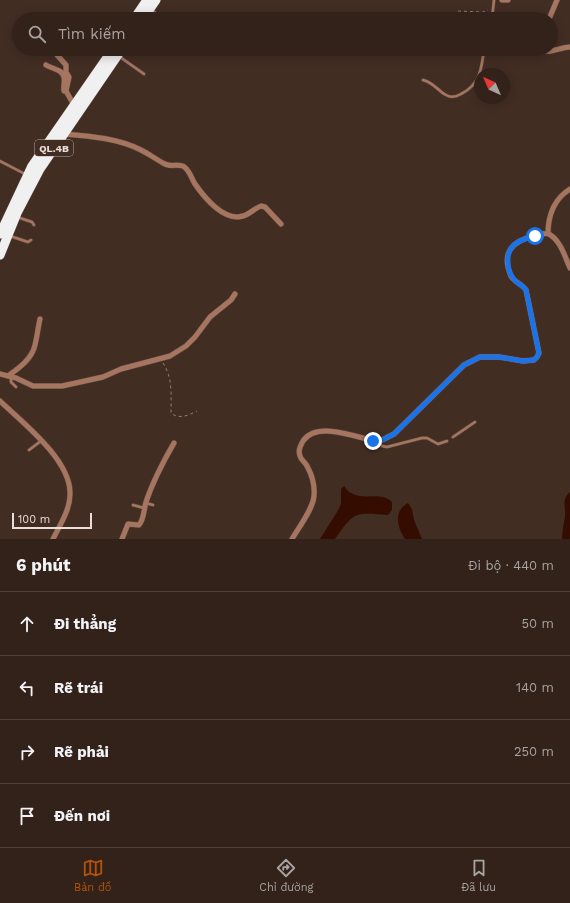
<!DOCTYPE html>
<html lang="vi">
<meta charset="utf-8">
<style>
body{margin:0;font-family:"Work Sans",sans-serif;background:#3d2f27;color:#f1f3f6}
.compass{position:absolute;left:474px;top:68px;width:36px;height:36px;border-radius:50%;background:#32221a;box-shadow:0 2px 10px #0003;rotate:316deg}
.scale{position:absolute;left:12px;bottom:10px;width:80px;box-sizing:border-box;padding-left:4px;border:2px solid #ebddd7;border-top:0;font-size:11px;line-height:14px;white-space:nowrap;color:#ebddd7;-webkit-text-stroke:3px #422d23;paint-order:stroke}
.stop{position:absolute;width:12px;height:12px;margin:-9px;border:3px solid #1a73e8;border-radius:50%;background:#fff}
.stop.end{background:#1a73e8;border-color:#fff;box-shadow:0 1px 4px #0008}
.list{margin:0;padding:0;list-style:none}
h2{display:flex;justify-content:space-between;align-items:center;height:52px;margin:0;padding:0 16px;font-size:17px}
h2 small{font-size:13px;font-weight:400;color:#a8a4a2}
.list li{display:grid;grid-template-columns:26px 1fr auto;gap:12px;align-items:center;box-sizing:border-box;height:64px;padding:0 16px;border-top:1px solid #4d3f39}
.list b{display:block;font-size:15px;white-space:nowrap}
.list em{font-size:13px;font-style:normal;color:#a8a4a2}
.icon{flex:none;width:22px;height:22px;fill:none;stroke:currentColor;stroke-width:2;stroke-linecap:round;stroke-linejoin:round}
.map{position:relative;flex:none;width:570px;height:539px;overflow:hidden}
.search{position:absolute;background:#32221a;box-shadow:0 2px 10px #0003;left:12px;right:12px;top:12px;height:44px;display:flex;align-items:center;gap:10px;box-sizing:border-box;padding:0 14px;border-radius:22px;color:#a8a4a2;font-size:15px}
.sheet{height:308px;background:#32221a}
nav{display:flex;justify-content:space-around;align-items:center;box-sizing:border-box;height:56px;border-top:1px solid #4d3f39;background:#32221a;font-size:11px;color:#a8a4a2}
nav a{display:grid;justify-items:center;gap:2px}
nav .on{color:#b45309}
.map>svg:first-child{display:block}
.water{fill:#350c00}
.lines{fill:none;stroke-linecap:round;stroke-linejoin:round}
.lane-casing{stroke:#5d4940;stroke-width:3.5}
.street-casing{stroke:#5d4940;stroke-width:6}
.highway-casing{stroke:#5d4940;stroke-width:10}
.path{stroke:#8f7e76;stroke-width:1;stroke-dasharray:3 3;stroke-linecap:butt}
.lane{stroke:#a57560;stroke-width:2.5}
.street{stroke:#a57560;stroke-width:5}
.highway{stroke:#f0f0f0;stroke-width:9}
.route{stroke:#1a73e8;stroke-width:5}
.labels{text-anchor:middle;stroke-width:4;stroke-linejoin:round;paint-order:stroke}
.shield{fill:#422d23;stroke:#b8a8a1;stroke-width:1}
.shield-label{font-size:10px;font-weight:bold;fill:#ebddd7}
</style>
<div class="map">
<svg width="570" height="539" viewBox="0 0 570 539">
<rect width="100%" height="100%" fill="#422d23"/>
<!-- water -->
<path class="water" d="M344,486C346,488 348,492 351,493C364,501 381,491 392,502V510L388,515C354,512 354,512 335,539H320L337,512L341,504V489Z
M570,492V539H562C562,531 564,524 565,516C566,507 561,500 570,492Z
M408,503L412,509L414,520L422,539H405C397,527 393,511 408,503Z"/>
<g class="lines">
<defs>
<path id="lane" d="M152,10L163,19
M492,19L494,0
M120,57L144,74
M423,80C433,82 438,91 446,95C451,98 456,97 461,94C480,85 482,67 484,49
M0,161L25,174
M17,217L32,222L34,225
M10,236L28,242L31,240
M11,377V382L16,387
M453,437L475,422
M379,442L382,446L387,447L422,438H427L438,444L447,441
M29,450L41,441
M146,503L153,505
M133,505L144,508"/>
<path id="street" d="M502,0H508
M549,19L557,0
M57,49V55L66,65V72L69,77L66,91L74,105
M541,49C549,55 560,47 570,47
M46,65C52,69 63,69 64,78C65,82 63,87 64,91
M64,134C89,136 118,138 141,150C149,154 157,160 165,164C170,167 177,164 183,166C190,170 191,178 195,184C204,197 224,222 243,216C250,214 255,208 261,206L265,207L281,224
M548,234C548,215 554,199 570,189
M0,374L16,378L33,386H62L103,377L121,369L170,356L186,346L195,337L210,317L231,300L235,294
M8,376C19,368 32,359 35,345C37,337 38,328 40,319
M0,401C23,423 71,460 70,494C70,510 60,525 53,539
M122,539L128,524L139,525C144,520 144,508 146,502C153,481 163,462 174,443
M292,539C299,527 313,509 314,496C315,485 312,475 307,466C305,462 301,460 300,456C298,450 300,447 303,441C317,420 359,438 378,442L394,434L464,365L480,357H499L523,361L534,360L537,357L539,353L526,290C522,284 514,282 511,276C501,253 512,241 534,236C539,235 545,232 549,234C561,241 565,257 570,268"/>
<path id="highway" d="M134,19L147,0
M143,19L156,0
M0,234L32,166L113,49
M0,255L17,213L40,169L122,49"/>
</defs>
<!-- lane casing -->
<use href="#lane" class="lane-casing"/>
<!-- street casing -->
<use href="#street" class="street-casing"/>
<!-- highway casing -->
<use href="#highway" class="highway-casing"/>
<!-- path -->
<path class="path" d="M458,11L483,12L488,10
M163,363C173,378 171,396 171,413C179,420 189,415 197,411"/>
<!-- lane -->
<use href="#lane" class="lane"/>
<!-- street -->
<use href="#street" class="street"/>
<!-- highway -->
<use href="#highway" class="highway"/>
</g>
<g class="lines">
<!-- route -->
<path class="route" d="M373,441L378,442L394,434L464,365L480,357H499L523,361L534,360L537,357L539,353L526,290C522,284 516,284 513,278C510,274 508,268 508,263C506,245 519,240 535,236"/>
</g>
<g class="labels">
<!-- shield labels -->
<rect class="shield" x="35" y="140" width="38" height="16" rx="3"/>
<g class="shield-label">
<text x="54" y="152">QL.4B</text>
</g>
</g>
</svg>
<svg class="compass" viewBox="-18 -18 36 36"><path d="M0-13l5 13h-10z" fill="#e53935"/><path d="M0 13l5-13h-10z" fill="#a8a4a2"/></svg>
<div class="scale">100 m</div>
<div class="stop" style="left:535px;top:236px"></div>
<div class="stop end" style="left:373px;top:441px"></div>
<div class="search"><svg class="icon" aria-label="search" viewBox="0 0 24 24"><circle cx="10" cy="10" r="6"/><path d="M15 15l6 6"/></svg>Tìm kiếm</div>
</div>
<section class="sheet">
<h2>6 phút<small>Đi bộ · 440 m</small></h2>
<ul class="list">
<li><svg class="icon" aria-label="ahead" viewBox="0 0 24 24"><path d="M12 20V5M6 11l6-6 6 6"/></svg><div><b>Đi thẳng</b></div><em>50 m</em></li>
<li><svg class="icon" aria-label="left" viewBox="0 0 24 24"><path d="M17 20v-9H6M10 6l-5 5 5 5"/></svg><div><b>Rẽ trái</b></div><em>140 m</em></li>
<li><svg class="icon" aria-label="right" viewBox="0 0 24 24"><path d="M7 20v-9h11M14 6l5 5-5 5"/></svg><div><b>Rẽ phải</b></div><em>250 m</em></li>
<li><svg class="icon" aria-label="arrive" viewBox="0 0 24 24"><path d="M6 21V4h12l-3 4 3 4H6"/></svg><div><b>Đến nơi</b></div></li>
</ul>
</section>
<nav>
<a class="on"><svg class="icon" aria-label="map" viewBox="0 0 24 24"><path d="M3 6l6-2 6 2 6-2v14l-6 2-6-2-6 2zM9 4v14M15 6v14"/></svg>Bản đồ</a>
<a><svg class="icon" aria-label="directions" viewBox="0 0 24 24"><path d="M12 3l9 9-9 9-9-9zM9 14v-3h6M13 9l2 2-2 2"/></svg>Chỉ đường</a>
<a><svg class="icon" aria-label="saved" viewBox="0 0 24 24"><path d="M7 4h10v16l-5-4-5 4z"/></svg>Đã lưu</a>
</nav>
